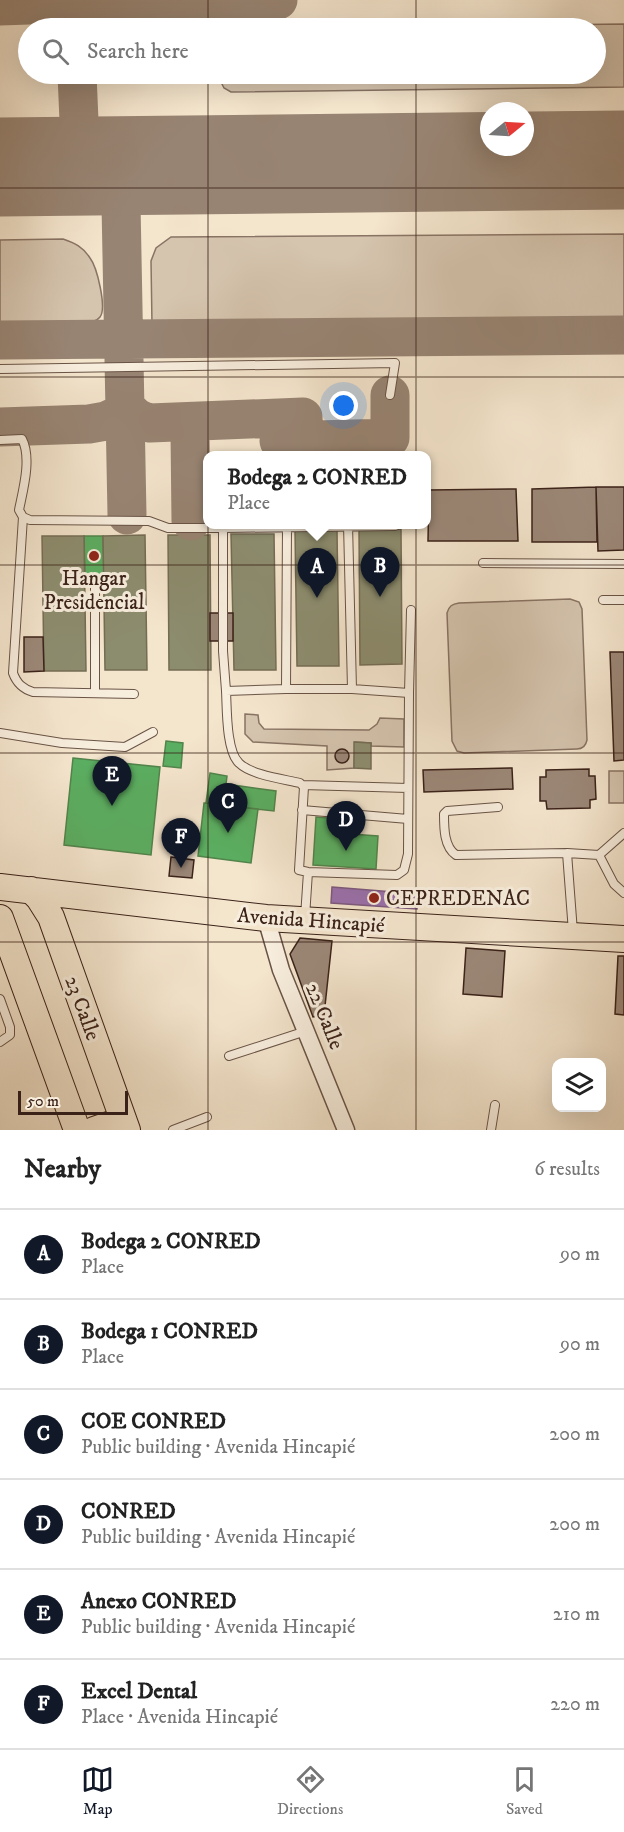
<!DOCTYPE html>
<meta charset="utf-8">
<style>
body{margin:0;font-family:"IM FELL DW Pica",serif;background:#f2f2f2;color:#222}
.controls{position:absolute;right:18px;bottom:18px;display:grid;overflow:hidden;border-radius:12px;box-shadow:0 6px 24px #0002}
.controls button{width:54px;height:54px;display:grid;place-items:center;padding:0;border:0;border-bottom:2px solid #e0e0e0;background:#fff;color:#222;font:30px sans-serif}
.compass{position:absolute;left:480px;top:102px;width:54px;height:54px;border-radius:50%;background:#fff;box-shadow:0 6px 24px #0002;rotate:72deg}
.scale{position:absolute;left:18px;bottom:15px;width:110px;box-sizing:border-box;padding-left:6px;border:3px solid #3b2219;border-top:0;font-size:16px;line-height:21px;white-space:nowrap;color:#3b2219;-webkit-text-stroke:4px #f8eede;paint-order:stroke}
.you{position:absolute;left:344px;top:406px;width:21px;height:21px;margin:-15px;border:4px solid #fff;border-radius:50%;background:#1a73e8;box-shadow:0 0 0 9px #1a73e833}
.badge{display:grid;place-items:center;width:39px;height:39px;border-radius:50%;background:#111827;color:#fff;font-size:20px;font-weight:700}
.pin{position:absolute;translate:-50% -50px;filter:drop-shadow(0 2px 3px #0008)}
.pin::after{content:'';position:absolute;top:32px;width:21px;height:18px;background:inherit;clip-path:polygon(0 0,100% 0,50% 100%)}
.popup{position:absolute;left:203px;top:451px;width:228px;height:78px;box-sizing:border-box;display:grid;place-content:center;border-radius:12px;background:#fff;filter:drop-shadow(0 2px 4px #0005);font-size:20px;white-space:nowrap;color:#767676}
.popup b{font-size:22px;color:#222}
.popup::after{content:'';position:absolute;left:50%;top:100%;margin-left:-12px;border:12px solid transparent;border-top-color:#fff}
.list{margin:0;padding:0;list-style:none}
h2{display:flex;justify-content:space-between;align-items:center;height:78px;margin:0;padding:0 24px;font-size:26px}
h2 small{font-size:20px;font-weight:400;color:#767676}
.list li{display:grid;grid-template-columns:39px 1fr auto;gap:18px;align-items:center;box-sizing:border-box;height:90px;padding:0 24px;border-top:2px solid #e0e0e0}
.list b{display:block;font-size:22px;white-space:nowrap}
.list p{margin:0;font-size:20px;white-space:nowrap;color:#767676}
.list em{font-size:20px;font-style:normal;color:#767676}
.icon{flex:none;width:33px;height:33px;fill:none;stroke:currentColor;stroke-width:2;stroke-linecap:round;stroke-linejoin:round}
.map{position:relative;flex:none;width:624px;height:1130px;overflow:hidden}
.search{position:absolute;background:#fff;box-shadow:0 6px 24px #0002;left:18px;right:18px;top:18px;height:66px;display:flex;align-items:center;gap:15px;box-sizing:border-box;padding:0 21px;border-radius:33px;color:#767676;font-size:22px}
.sheet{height:618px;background:#fff}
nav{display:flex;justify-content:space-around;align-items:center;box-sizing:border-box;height:84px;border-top:2px solid #e0e0e0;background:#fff;font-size:16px;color:#767676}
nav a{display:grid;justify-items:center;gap:3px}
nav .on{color:#111827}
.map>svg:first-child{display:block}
.green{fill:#d5c4ae;stroke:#887364;stroke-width:1.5}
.offices{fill:#9970ab;stroke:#7d597f;stroke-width:1.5}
.public{fill:#5aae61;stroke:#51844b;stroke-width:1.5}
.industry{fill:#8c8c6e;stroke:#746c54;stroke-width:1.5}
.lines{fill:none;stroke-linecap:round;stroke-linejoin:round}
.taxiway{stroke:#988473;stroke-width:39}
.runway{stroke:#988473;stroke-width:99}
.building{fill:#9b8777;stroke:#3b2219;stroke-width:1.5}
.lane-casing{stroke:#695346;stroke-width:10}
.street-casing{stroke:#695346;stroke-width:19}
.primary-casing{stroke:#3b2219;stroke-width:28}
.lane{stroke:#f8eede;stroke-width:8}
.street{stroke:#f8eede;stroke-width:16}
.primary{stroke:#f4e5cd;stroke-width:26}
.grid{fill:none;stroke:#3b2219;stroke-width:1.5;stroke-opacity:0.55}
.poi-dot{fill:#8f2418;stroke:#f8eede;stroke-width:2}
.labels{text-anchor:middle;stroke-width:6;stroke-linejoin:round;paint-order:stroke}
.poi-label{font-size:21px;fill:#3b2219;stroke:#f8eede}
.street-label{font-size:21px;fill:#3b2219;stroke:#f8eede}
</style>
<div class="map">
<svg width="624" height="1130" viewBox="0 0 624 1130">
<rect width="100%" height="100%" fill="#f4e5cd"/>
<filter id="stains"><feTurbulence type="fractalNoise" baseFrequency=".00333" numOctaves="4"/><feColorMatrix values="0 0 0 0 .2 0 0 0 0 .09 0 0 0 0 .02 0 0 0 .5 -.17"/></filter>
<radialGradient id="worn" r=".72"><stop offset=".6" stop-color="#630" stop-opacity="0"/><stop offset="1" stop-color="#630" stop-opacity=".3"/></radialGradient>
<!-- green -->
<path class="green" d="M624,24V87L231,92L224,88L217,74H596V28H298Z
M624,234V317L152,325L151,261L156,248L171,237Z
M63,239C75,243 83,247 90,258C97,267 107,308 100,317C98,320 94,321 92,322L0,323V240Z
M570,599L579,602L582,609L587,740C586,745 583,749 577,749L464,753L457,751L452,741L447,613C449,606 452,604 459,603Z
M245,714L258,715L259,723L264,729L369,730L377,724L380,718L404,719V747L371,746V743L355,742L354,768L327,770V746L253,742L245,734Z
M609,771H624V803H609Z"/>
<!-- offices -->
<path class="offices" d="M332,887L418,894L417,909L331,903Z"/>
<!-- public -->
<path class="public" d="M84,536H103L104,576L85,577Z
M166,741L183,743L181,768L163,766Z
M73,758L160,767L151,855L64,845Z
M210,773L227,776L226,784L276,791L274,811L206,803Z
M204,803L258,809L251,863L198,856Z
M316,817L338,819L337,833L378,836L376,869L313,865Z"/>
<!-- industry -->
<path class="industry" d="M401,529L402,664L360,665L359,530Z
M337,530L339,666H297L295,531Z
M231,534H274L276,670H234Z
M145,535L147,670H105L103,536Z
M168,535H210L211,670H169Z
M42,536H84L86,671H44Z
M354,742L371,743V769L354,768Z"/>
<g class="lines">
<!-- taxiway -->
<path class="taxiway" d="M0,6L144,1L278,0
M77,74L79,121L83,136L91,153L111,182L121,204
M55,166C70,151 75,143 79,121
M0,340L624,335
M0,427L89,424L106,421L119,415L125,406C133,416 138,420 150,423L303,417L304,441
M279,441L390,438V395
M127,515L121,204L129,182L140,165
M191,521L190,433L192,428L200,421"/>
<!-- runway -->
<path class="runway" d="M0,167L624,160"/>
</g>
<!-- building -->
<path class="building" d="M596,487H624V550L598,551Z
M596,487L597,542H532V489Z
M516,489L518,541H428L429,490Z
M210,613H233V641H210Z
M24,637H43L44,671L24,672Z
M610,652H624V760L614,761Z
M335 756a7 7 0 1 1 14 0a7 7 0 1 1-14 0Z
M512,768L513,789L424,792L423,770Z
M589,769V776H595L596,799L590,800V808L547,809L546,801H540V777H546V770Z
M171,857L194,860L192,878L169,876Z
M300,938L332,941L324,1015L313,1017L290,954Z
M466,948L505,951L502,997L463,994Z
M618,956H624V1015L615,1014Z"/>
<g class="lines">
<defs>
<path id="lane" d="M0,369L395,363L390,395
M0,440L22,439C32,458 23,490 19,510L23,517L30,520L149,521L168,528H223L224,524
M23,517L13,673C17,684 23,689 33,692L134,694
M348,524L352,689
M483,563L624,564
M603,600H624
M286,689H352L409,693L408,854L404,870L397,875L308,872L299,870L304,787L300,783C283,779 251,775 239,763C226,751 227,708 226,691Z
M286,689L287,526
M226,691L223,651V528L395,526
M95,693V581
M409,693L411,610
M0,733L62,743L125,747L153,732
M303,785L408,788
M498,807L447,811L444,814C444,828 444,847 456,855L567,853L573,932
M302,810L408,819
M567,853L599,855L624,833
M599,855L614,884L624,893
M305,917L308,872
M0,999L10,1027V1035L0,1042
M229,1056L306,1031
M173,1130L207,1117
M491,1130L495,1105"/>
<path id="street" d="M266,918L281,970L346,1130"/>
<path id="primary" d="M0,887L266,918L624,939
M31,890L39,898L51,917L127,1130
M0,918L77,1130
M94,1130L123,1120"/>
</defs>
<!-- lane casing -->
<use href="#lane" class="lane-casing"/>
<!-- street casing -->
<use href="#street" class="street-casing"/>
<!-- primary casing -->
<use href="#primary" class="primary-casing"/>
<!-- lane -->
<use href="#lane" class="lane"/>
<!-- street -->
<use href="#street" class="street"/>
<!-- primary -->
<use href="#primary" class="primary"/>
</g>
<!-- grid -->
<path class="grid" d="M208,0V28M416,0V28M208,74V1130M416,74V1130M0,188H624M0,377H624M0,565H624M0,753H624M0,942H624"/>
<!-- markers -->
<g class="poi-dot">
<circle cx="94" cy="556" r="6"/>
<circle cx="374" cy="898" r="6"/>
</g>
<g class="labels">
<!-- poi labels -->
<g class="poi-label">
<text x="94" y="585">Hangar<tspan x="94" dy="24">Presidencial</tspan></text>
<text x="386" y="905" text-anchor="start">CEPREDENAC</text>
</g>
<!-- street labels -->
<g class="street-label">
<text transform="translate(311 920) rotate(4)" y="7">Avenida Hincapié</text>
<text transform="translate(83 1008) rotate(70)" y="7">23 Calle</text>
<text transform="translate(325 1016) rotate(68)" y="7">22 Calle</text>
</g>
</g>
<rect width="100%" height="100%" filter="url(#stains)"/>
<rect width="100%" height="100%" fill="url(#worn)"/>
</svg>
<div class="controls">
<button><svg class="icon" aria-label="layers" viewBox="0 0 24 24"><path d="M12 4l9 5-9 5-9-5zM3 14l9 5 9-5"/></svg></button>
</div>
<svg class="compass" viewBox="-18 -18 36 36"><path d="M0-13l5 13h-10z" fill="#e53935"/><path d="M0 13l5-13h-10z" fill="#767676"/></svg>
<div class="scale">50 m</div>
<div class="you"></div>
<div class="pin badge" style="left:317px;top:598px">A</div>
<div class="popup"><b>Bodega 2 CONRED</b>Place</div>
<div class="pin badge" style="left:380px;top:597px">B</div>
<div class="pin badge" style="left:228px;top:833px">C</div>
<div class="pin badge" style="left:346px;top:851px">D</div>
<div class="pin badge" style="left:112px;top:806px">E</div>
<div class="pin badge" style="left:181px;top:868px">F</div>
<div class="search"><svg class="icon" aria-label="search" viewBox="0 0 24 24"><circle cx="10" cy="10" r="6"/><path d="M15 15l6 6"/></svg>Search here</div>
</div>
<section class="sheet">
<h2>Nearby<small>6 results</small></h2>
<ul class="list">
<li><span class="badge">A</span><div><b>Bodega 2 CONRED</b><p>Place</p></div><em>90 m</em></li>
<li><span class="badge">B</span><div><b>Bodega 1 CONRED</b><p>Place</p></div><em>90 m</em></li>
<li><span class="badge">C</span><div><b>COE CONRED</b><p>Public building · Avenida Hincapié</p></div><em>200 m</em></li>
<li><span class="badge">D</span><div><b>CONRED</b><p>Public building · Avenida Hincapié</p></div><em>200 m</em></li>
<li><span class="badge">E</span><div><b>Anexo CONRED</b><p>Public building · Avenida Hincapié</p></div><em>210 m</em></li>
<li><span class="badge">F</span><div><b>Excel Dental</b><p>Place · Avenida Hincapié</p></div><em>220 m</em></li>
</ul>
</section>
<nav>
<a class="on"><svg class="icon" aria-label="map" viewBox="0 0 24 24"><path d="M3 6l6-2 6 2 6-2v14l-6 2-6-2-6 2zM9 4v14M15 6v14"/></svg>Map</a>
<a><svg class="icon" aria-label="directions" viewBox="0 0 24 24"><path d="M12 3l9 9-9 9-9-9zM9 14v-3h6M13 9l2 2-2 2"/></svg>Directions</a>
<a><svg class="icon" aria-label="saved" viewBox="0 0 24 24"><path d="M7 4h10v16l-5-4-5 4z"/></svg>Saved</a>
</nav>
